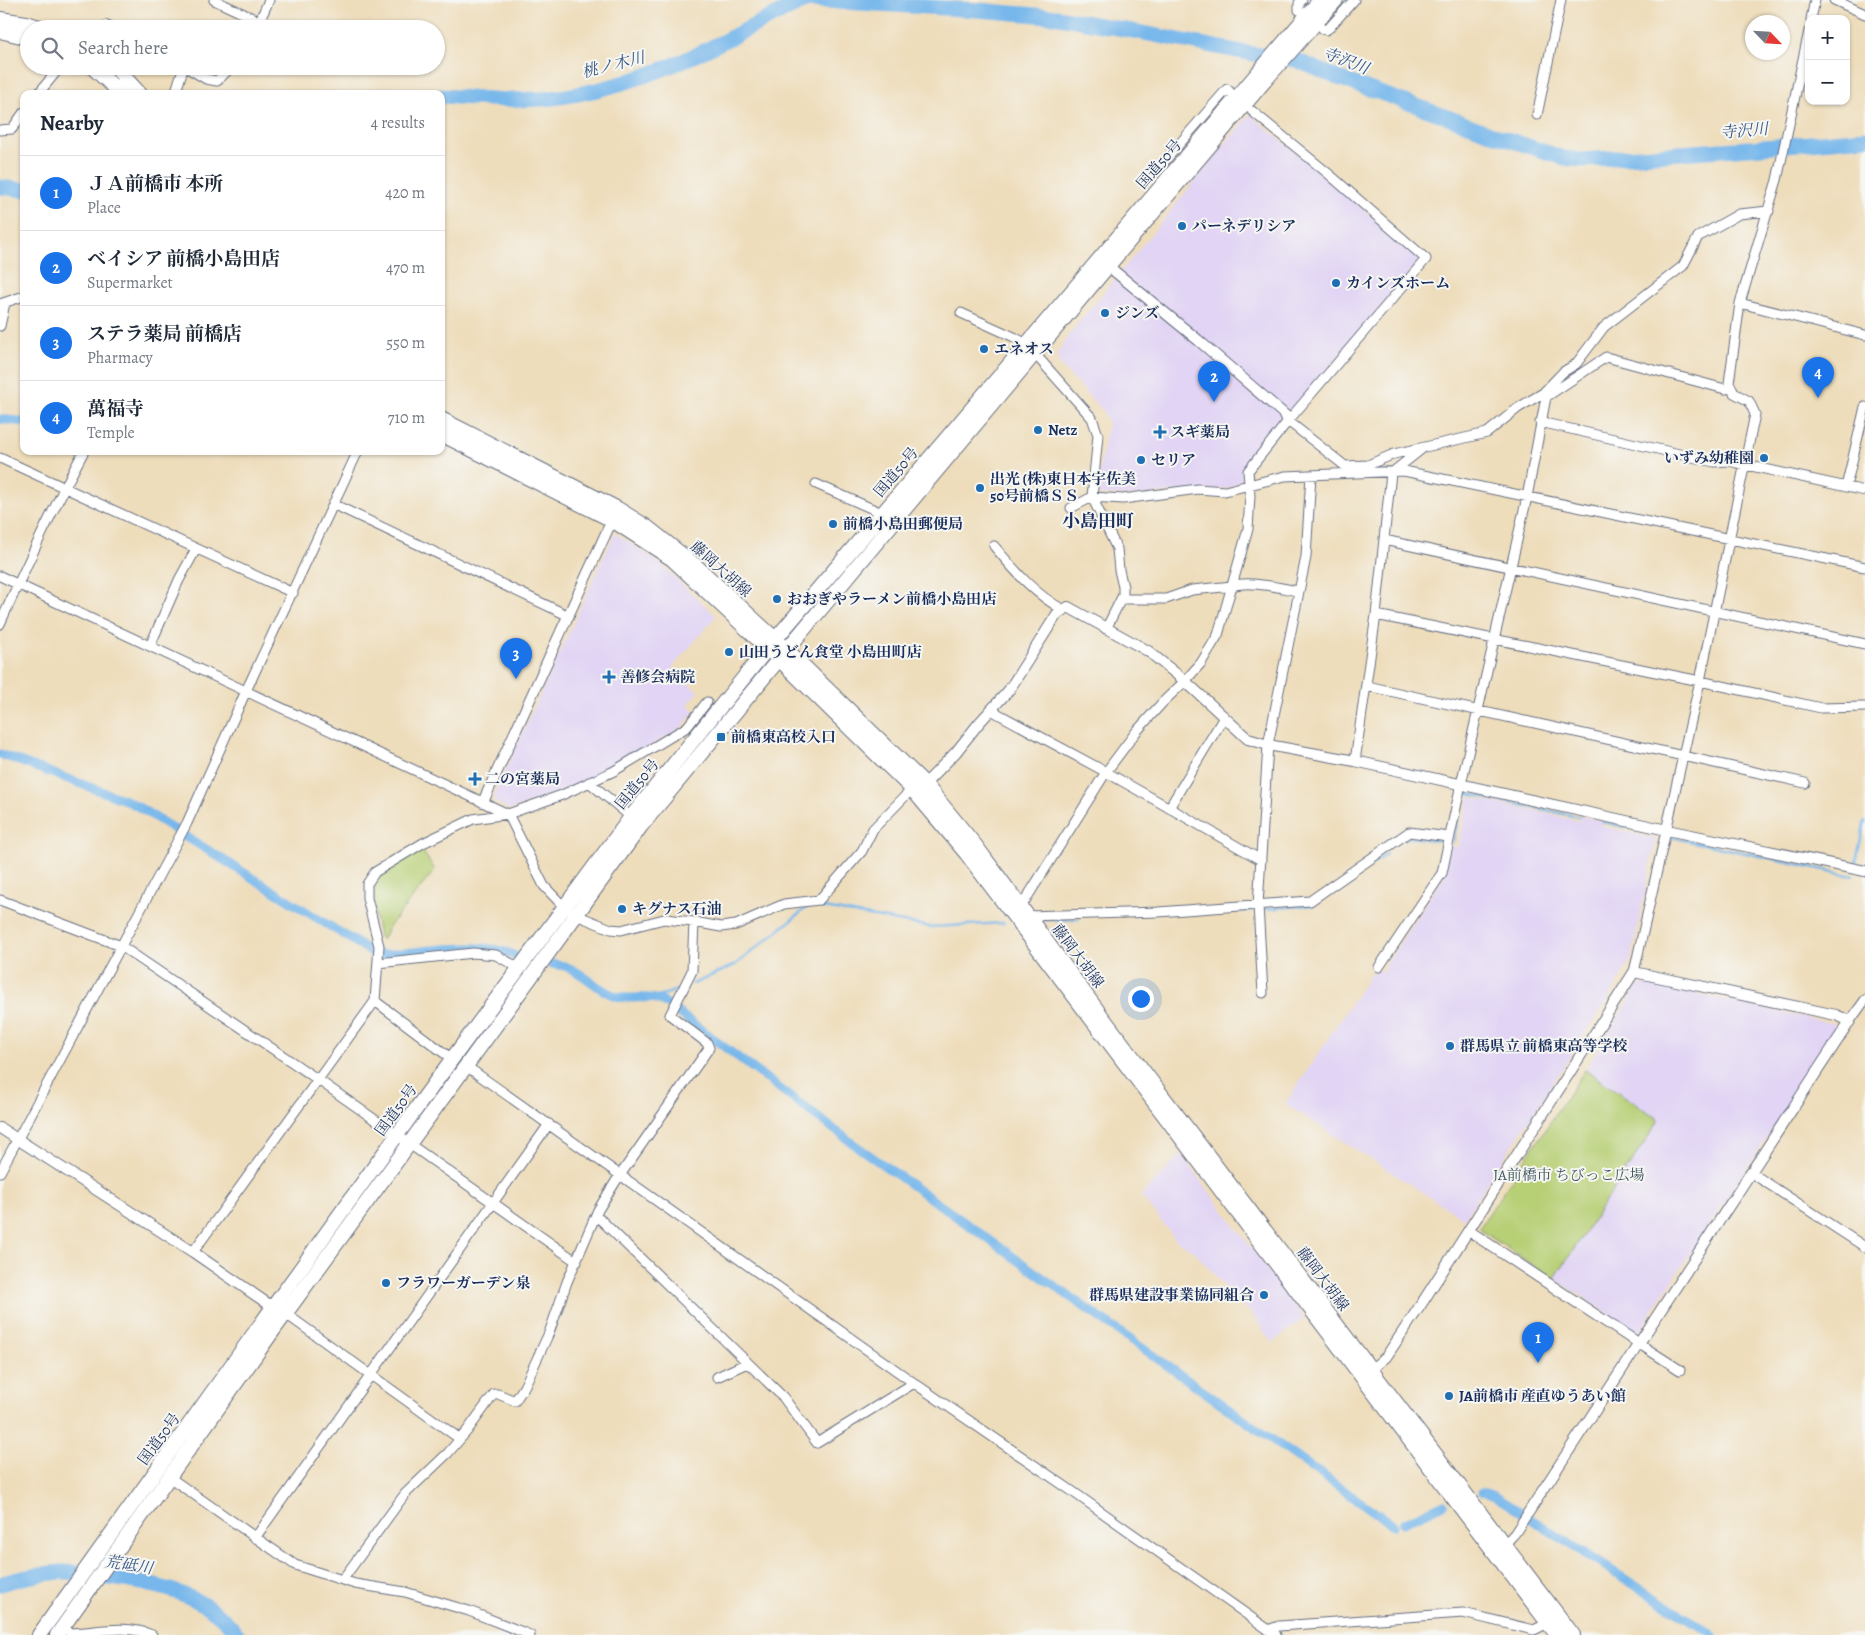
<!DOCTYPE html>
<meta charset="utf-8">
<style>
body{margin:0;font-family:Alegreya,"Noto Serif JP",serif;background:#f6f6f7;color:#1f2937}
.controls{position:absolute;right:15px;top:15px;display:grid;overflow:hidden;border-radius:10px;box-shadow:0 1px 4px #0004}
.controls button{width:45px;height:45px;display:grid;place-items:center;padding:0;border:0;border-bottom:1px solid #e0e1e3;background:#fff;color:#1f2937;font:25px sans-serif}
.compass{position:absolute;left:1745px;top:15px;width:45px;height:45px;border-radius:50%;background:#fff;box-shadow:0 1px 4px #0004;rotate:115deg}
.you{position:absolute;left:1140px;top:998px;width:18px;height:18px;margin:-12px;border:4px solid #fff;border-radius:50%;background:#1a73e8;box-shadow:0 0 0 8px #1a73e833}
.badge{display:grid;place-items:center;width:32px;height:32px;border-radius:50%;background:#1a73e8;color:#fff;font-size:16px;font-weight:700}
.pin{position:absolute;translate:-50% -41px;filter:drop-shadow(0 1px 2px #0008)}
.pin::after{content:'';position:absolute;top:26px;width:18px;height:15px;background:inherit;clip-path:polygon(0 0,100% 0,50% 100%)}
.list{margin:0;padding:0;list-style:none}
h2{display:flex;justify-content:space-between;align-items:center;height:65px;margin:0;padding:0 20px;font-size:21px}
h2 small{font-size:16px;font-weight:400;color:#747a83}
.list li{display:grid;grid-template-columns:32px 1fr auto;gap:15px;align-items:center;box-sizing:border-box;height:75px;padding:0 20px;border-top:1px solid #e0e1e3}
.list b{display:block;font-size:19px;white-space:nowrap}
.list p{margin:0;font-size:16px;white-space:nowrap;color:#747a83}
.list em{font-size:16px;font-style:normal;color:#747a83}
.icon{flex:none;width:28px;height:28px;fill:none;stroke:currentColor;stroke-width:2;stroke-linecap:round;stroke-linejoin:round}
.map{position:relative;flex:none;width:1865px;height:1635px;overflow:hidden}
.search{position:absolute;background:#fff;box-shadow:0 1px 4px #0004;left:20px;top:20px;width:425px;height:55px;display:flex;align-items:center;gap:12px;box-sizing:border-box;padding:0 18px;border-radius:28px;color:#747a83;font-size:19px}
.panel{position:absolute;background:#fff;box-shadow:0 1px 4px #0004;left:20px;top:90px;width:425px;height:365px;border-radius:10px}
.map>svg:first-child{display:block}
.built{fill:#e1d4f4}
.green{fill:#b7cf74;stroke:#697f69}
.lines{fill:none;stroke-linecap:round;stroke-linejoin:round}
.stream{stroke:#77b7eb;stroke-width:2.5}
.canal{stroke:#77b7eb;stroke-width:9}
.river{stroke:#77b7eb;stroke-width:15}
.minor-casing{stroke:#656c7f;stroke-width:11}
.tertiary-casing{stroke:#656c7f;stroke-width:12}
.primary-casing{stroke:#656c7f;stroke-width:16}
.trunk-casing{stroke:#656c7f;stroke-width:16}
.minor{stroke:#fff;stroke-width:9}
.tertiary{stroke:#fff;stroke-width:10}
.primary{stroke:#fff;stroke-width:14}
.trunk{stroke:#fff;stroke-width:14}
.poi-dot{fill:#1f6fb2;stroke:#f6f6f2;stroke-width:2}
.labels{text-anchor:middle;stroke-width:4;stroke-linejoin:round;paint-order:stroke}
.street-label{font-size:15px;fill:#1b2f5e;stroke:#f6f6f2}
.poi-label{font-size:15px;font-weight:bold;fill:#1b2f5e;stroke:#f6f6f2;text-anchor:start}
.park-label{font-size:15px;fill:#425764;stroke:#f6f6f2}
.water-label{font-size:16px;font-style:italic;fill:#375888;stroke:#f6f6f2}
.quarter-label{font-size:18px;font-weight:bold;fill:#1b2f5e;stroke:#f6f6f2}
</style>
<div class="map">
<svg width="1865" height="1635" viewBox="0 0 1865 1635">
<rect width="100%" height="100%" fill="#f6f6f2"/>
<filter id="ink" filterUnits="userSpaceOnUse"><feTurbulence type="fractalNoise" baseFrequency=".02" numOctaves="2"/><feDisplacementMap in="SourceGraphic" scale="10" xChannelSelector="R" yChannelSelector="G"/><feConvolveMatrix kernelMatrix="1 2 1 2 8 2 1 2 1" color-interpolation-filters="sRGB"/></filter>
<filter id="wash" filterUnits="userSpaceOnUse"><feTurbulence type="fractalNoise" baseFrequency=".0096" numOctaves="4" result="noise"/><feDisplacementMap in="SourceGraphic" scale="20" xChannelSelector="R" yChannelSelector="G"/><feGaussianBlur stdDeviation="1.12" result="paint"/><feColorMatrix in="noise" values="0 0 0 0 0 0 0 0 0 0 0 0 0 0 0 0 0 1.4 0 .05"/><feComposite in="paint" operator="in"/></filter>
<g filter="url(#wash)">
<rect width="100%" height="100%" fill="#edb"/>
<!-- built -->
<path class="built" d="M1250,114L1420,257V260L1243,469V479L1229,488L1128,496L1099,495L1096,491L1108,423L1103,411L1059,364L1057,354L1067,337Z
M615,533L659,563L716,616L672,668L698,692L688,705L695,711L681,728L611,769L556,793L510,810L495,802L493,797Z
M1469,797L1579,821L1580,816L1602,820V826L1656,839L1631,959L1615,988L1464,1219L1285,1104L1372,972L1384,970L1386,964L1444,876L1450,845L1458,847Z
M1646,983L1835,1024L1838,1030L1638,1333L1554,1279L1658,1122L1657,1118L1585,1070L1638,986Z
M1181,1154L1304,1318L1272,1343L1252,1314L1238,1302L1194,1251L1177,1241L1141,1196Z"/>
<!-- green -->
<path class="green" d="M421,849L435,870L390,925L382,940L379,937L370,887L374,879L379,874Z
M1585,1070L1657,1118L1658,1122L1554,1279L1483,1232L1480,1227Z"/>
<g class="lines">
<!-- stream -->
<path class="stream" d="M1603,822L1656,834
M1671,837L1853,876
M1406,839L1408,837L1442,841
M1453,842L1464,793L1579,817
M1856,861L1865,821
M819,907L931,927L1004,923
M1264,909L1314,905L1386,854
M1209,913L1252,910
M1044,920L1079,919
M693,984L735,965L810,905
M654,999L676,990"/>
<!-- canal -->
<path class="canal" d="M0,419L24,422
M0,754L125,800L137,806L373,953L384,955C419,952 486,940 515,956
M552,964C557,965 563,965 567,967C586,974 599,992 619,997C638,1001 648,992 669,1005
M679,1013L855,1145L1393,1525
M1482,1492L1495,1496L1713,1635
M1403,1523L1444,1504"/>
<!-- river -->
<path class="river" d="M807,0L978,10L1059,17L1253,54L1296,60L1338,78L1442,115L1495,135L1564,158L1580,160L1611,158L1776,146L1865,138
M441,96C479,98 515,102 552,98C594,93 634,81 673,65C719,46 762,19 808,0
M0,187L24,190
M0,1584C19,1578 40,1574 60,1572C73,1571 88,1575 102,1577C152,1583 206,1592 238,1635"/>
</g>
</g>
<g filter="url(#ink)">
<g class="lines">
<defs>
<path id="minor" d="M214,0L259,21
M1834,0L1865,14
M1299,10V3L1302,0
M1811,19L1815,0
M104,29L107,25L115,29
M256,29L269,0
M1323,29L1326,30L1329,28L1354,0
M184,66L206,79L217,81L232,66
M38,94L61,66
M175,94L184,66
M1537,115L1561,0
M0,130L12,129L24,112
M1162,164L1227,89L1230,92
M1740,303L1865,335
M0,304L24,296
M961,313L1014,337L1026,344L1092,418L1098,435L1092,497L1117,549L1119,570L1123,587V595L1106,629
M0,326L5,303
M1288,421L1345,466L1368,465L1394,454L1487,433L1518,408L1543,393L1563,372L1576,364L1604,327L1683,266L1698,237L1739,214L1769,211
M1540,422L1714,462L1728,461L1865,491
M0,458L293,593
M1394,471L1423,448
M816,484L882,513
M1846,487L1865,407
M333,504L569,616
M1071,508L1092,497L1123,499L1198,489L1225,491L1285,476L1404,471L1865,567
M1384,540L1865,644
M994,546C1015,571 1035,595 1064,610
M0,576L508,814L544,886L564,907L576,915L611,929L621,930L664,919L694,922L692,971L670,1015L707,1043L709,1048L616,1181L598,1210L567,1282L549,1333L524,1387L515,1401L498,1394H494L467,1431L448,1453L405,1494L343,1579
M1121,599H1166L1192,590L1233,586C1249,580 1280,588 1298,591
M1376,615L1700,681L1821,708L1865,707
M0,624C26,566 53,508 84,451
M150,646L179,580L196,549
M1367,686L1805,783
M991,710L1106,772L1261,860
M1355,761L1376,615L1391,473
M589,782L631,817
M1169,808L1224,717
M0,900L121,946L317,1079L577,1262
M1021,907L1106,772L1136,732L1162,703L1185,681L1201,663L1218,635L1248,529L1250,496L1248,471L1288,421L1426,259L1330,175L1252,111
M1028,916L1158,912L1310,901L1409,832L1449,837
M694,922L721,927L736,925L784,904L819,900L862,851L873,829L912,789
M378,963L473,953L496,955L519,968
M1379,967L1442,873L1461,784L1527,497L1546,397L1606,357L1725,389L1731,388
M1634,972L1700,681L1755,414L1749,401L1734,393L1729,383L1740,303L1777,180L1809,31
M1263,993L1258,905L1268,745L1306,557L1311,475
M375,1001L452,1059
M1850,1021L1865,1000
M466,1066L914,1383L1069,1489L1276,1635
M0,1172L187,823L246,691L358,451
M1750,1172L1865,1247
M595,1217L601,1220L783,1397L817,1443L914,1383
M193,1252L375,1001L379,946L367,898V884L375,872L423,843L473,819L508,814L562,795L614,771L687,727L707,702
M285,1315L293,1319L460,1439
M1638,1343L1680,1370
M717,1377L747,1363
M169,1477L295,1565L355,1584L405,1592L469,1611L530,1635
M255,1538L549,1124
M1505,1544L1515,1533L1528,1513
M1268,1630L1279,1626L1463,1613L1534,1630L1548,1623
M70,1633C98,1632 125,1624 152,1635"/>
<path id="tertiary" d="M1108,266L1198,340L1285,415L1288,421
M919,787L925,784L956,752L979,723L1009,690L1057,614L1068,607L1148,651L1185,681L1248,739L1268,745L1355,761L1667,830L1865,871
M483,802L612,520
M0,1128L193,1252L277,1310
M1469,1231L1638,1343
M1367,1373L1386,1357L1422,1303L1634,972L1836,1015L1850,1021L1528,1513"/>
<path id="primary" d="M0,19L26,23L46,29
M0,31L29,38
M91,66L122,94
M114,66L140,94
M441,419L618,509L647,527L695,565L787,650L925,784L975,845L1103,1018L1573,1635
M441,434L612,520L672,559L779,659L912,789L966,853L1557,1635"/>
<path id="trunk" d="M39,1635L273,1307L452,1059L631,817L767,649L1320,0
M57,1635L272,1332L641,826L779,659L1108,266L1267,78L1336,0"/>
</defs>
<!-- minor casing -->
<use href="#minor" class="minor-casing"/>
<!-- tertiary casing -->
<use href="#tertiary" class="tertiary-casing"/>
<!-- primary casing -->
<use href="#primary" class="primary-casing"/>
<!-- trunk casing -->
<use href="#trunk" class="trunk-casing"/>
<!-- minor -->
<use href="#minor" class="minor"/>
<!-- tertiary -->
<use href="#tertiary" class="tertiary"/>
<!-- primary -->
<use href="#primary" class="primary"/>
<!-- trunk -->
<use href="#trunk" class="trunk"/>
</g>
</g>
<!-- markers -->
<g class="poi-dot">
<circle cx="1182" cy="226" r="5"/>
<circle cx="1336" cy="283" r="5"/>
<circle cx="1105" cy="313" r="5"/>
<circle cx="984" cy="349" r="5"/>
<circle cx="1038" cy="430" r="5"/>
<path d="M1157.5 424.5h5v5h5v5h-5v5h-5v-5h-5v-5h5z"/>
<circle cx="1764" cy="458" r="5"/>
<circle cx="1141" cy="460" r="5"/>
<circle cx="980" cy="488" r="5"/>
<circle cx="833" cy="524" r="5"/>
<circle cx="777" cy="599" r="5"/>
<circle cx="729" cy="652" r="5"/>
<path d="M606.5 669.5h5v5h5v5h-5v5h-5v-5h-5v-5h5z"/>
<rect x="716" y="732" width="10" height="10" rx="2.5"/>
<path d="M472.5 771.5h5v5h5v5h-5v5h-5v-5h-5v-5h5z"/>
<circle cx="622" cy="909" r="5"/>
<circle cx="1450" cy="1046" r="5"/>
<circle cx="386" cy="1283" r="5"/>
<circle cx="1264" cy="1295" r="5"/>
<circle cx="1449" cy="1396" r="5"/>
</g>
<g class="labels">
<!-- street labels -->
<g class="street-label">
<text transform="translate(1159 164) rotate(-49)" y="5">国道50号</text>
<text transform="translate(896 472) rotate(-50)" y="5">国道50号</text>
<text transform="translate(721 569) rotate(42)" y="5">藤岡大胡線</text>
<text transform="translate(637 784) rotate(-51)" y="5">国道50号</text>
<text transform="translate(1078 956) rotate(53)" y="5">藤岡大胡線</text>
<text transform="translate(396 1110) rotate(-54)" y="5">国道50号</text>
<text transform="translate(1323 1279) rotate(53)" y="5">藤岡大胡線</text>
<text transform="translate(159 1439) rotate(-54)" y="5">国道50号</text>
</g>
<!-- poi labels -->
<g class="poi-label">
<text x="1192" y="231">パーネデリシア</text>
<text x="1346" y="288">カインズホーム</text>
<text x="1115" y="318">ジンズ</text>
<text x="994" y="354">エネオス</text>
<text x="1048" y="435">Netz</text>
<text x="1170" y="437">スギ薬局</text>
<text x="1754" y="463" text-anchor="end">いずみ幼稚園</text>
<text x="1151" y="465">セリア</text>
<text x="990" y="484">出光 (株)東日本宇佐美<tspan x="990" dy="17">50号前橋ＳＳ</tspan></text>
<text x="843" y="529">前橋小島田郵便局</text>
<text x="787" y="604">おおぎやラーメン前橋小島田店</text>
<text x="739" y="657">山田うどん食堂 小島田町店</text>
<text x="620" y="682">善修会病院</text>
<text x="731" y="742">前橋東高校入口</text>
<text x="485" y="784">二の宮薬局</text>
<text x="632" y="914">キグナス石油</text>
<text x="1460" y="1051">群馬県立 前橋東高等学校</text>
<text x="396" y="1288">フラワーガーデン泉</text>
<text x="1254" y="1300" text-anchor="end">群馬県建設事業協同組合</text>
<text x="1459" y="1401">JA前橋市 産直ゆうあい館</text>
</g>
<!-- park labels -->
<g class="park-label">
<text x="1569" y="1180">JA前橋市 ちびっこ広場</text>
</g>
<!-- water labels -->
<g class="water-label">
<text transform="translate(1346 60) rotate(21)" y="6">寺沢川</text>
<text transform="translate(613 64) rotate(-14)" y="6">桃ノ木川</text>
<text transform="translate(1744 130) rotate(-5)" y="6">寺沢川</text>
<text transform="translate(129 1564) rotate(9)" y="6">荒砥川</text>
</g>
<!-- quarter labels -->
<g class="quarter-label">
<text x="1098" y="527">小島田町</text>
</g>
</g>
</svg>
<div class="controls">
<button>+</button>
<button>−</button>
</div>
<svg class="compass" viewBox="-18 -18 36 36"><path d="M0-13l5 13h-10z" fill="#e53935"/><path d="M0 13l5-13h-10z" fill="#747a83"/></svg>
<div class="you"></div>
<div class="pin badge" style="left:1538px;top:1363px">1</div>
<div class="pin badge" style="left:1214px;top:402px">2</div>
<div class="pin badge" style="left:516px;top:679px">3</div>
<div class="pin badge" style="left:1818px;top:398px">4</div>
<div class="search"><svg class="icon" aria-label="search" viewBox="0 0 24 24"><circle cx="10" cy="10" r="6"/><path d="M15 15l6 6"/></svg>Search here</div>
<section class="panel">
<h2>Nearby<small>4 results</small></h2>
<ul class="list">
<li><span class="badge">1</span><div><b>ＪＡ前橋市 本所</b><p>Place</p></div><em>420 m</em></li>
<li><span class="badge">2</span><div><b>ベイシア 前橋小島田店</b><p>Supermarket</p></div><em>470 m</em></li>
<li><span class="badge">3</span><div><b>ステラ薬局 前橋店</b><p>Pharmacy</p></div><em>550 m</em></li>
<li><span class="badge">4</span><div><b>萬福寺</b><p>Temple</p></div><em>710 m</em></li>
</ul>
</section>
</div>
